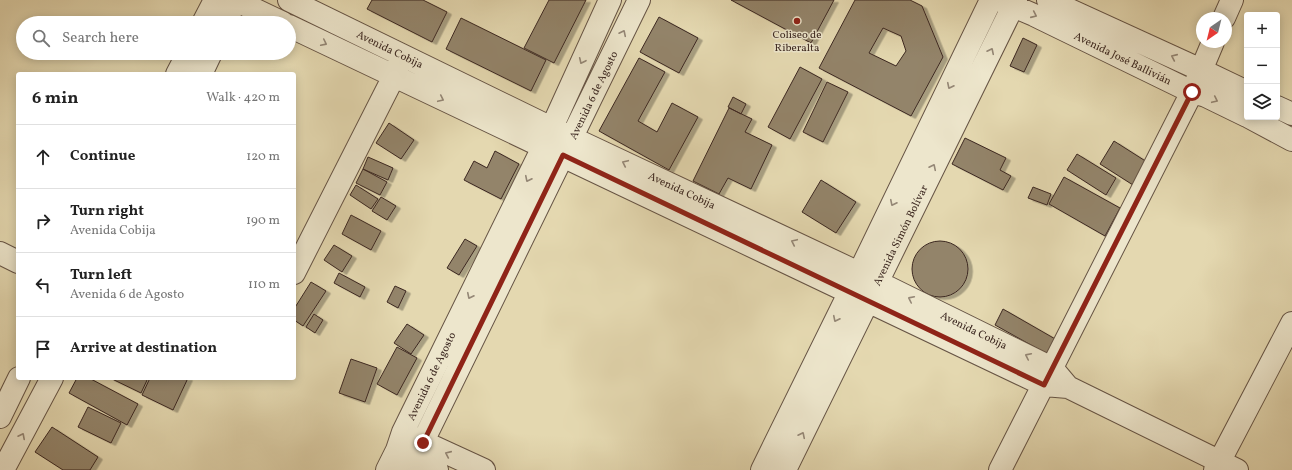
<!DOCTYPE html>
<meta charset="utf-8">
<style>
body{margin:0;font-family:Vollkorn,serif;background:#f6f6f6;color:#222}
.controls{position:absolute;right:12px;top:12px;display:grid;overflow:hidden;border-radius:4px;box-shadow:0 2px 10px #0003}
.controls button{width:36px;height:36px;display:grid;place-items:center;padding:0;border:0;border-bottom:1px solid #e0e0e0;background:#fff;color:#222;font:20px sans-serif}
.compass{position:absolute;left:1196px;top:12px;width:36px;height:36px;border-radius:50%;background:#fff;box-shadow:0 2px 10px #0003;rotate:215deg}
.stop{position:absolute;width:12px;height:12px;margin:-9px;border:3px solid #8f2418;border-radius:50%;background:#fff}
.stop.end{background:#8f2418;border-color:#fff;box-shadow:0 1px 4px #0008}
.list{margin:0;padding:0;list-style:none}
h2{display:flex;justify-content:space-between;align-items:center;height:52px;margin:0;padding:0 16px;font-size:17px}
h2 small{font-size:13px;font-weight:400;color:#767676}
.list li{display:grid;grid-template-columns:26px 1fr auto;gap:12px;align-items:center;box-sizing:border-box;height:64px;padding:0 16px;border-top:1px solid #e0e0e0}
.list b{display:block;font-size:15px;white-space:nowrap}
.list p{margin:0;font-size:13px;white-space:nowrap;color:#767676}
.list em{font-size:13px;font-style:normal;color:#767676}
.icon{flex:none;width:22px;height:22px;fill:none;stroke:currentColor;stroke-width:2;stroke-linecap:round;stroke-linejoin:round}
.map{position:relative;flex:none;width:1292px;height:470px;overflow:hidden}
.search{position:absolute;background:#fff;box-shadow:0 2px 10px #0003;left:16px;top:16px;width:280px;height:44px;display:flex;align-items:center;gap:10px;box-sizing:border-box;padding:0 14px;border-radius:22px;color:#767676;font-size:15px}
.panel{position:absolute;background:#fff;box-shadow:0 2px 10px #0003;left:16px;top:72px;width:280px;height:308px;border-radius:4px}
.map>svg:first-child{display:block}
.building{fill:#93846b;stroke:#3c2821;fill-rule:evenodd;filter:url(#shadow)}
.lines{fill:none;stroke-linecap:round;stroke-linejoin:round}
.minor-casing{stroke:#665445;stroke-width:24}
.minor{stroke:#ede6cc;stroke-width:22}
.oneway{stroke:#948776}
.route{stroke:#8f2418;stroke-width:5}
.poi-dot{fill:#8f2418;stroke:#ede6cc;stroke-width:1.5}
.labels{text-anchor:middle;stroke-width:3;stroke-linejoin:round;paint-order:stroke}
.poi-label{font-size:11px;fill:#3c2821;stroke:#ede6cc}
.street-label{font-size:11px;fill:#3c2821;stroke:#ede6cc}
</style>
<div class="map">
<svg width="1292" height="470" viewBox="0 0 1292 470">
<defs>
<filter id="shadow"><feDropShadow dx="4.5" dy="2.5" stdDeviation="0" flood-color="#0004"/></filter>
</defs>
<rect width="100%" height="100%" fill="#e4d8b0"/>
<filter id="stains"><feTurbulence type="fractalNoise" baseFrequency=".005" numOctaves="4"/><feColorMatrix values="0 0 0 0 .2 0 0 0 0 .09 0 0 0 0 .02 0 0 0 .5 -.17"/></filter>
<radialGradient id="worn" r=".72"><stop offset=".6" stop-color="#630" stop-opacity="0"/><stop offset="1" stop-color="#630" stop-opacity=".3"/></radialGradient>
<!-- building -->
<path class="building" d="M372,0H423L447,12L432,42L367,9Z
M549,0H586L554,63L524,48Z
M731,0H834L811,43Z
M855,0H910L922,6L943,57L911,116L819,68ZM883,28L901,36L906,51L896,66L869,53Z
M659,17L698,38L679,73L640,52Z
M461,18L546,60L531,91L446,49Z
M1023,38L1037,45L1024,72L1010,66Z
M639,58L665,72L638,121L657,132L672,103L698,117L669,170L599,131Z
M800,67L822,79L790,139L768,127Z
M827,82L848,92L823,142L803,132Z
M733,97L746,104L741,114L728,107Z
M729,108L752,119L745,132L772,145L751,189L728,178L719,194L693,181Z
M389,123L414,140L401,159L376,143Z
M965,138L1006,158L1000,170L1011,176L1003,190L952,164Z
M1114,141L1147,162L1133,185L1100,164Z
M495,151L519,164L501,199L464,180L474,161L487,168Z
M1077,154L1116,178L1106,195L1067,170Z
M368,157L393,168L388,180L363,169Z
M363,169L387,182L380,195L356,183Z
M1064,177L1120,208L1105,236L1049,204Z
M821,180L856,202L836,233L802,212Z
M356,185L378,199L371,209L350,195Z
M1033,187L1051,194L1047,205L1028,198Z
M381,197L396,206L387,220L372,211Z
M351,215L381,231L371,250L342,234Z
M465,239L477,246L459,275L447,268Z
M912 269a28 28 0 1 1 56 0a28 28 0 1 1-56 0Z
M334,245L352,256L342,272L324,260Z
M339,273L365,287L360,297L334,283Z
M311,282L326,291L303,326L294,320V309Z
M395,286L406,291L398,308L387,302Z
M1003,309L1057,340L1049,355L995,325Z
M314,314L323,320L315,333L306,327Z
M407,324L424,335L411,354L394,343Z
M397,347L417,358L397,395L377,384Z
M351,359L377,368L365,402L339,393Z
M77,378H89L138,404L127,425L69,393Z
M110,378H148L141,393Z
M150,378H188L173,410L142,395Z
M88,407L121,423L111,443L78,427Z
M52,427L98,457L90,470H63L35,452Z"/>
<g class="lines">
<defs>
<path id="minor" d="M235,0L283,23
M289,0L572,138L859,273L1052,368L1068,387
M999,0L1034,15L1192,92L1206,96L1247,116
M1048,0L1201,70L1247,92
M1224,18L1232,0
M203,23L215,0
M225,23L236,0
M289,26L1044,385L1068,387L1237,470
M177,74L188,53
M201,74L211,53
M1277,107L1292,114
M1249,117L1292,140
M0,253L18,262
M294,273L394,76L399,64
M0,417L19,378
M410,436L484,470
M402,453L437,470
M3,470L52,378
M387,470L397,450L403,432L543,147L610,0
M409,470L639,0
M762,470L859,273L991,0
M785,470L1016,0
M1000,470L1192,92L1213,42
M1215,470L1292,323"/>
</defs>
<!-- minor casing -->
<use href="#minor" class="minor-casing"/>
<!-- minor -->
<use href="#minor" class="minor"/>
</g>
<!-- one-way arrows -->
<defs><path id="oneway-chevron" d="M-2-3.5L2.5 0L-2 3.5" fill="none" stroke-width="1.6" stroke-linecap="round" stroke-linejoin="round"/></defs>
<g class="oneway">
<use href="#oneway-chevron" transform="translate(1034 15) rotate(24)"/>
<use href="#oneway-chevron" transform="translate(623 33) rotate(-64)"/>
<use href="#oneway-chevron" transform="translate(324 43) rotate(26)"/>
<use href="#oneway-chevron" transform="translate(991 51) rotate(-64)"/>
<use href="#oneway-chevron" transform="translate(1174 57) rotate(-156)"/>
<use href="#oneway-chevron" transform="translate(582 61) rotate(115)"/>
<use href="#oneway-chevron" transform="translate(950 86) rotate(116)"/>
<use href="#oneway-chevron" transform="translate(441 99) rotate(25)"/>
<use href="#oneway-chevron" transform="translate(1215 100) rotate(25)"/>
<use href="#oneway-chevron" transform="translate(625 163) rotate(-155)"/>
<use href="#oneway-chevron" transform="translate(933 167) rotate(-64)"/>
<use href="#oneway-chevron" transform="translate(528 179) rotate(116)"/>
<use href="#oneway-chevron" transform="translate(893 203) rotate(116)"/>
<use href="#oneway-chevron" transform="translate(794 242) rotate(-155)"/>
<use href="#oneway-chevron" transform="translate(470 296) rotate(116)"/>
<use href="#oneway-chevron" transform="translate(911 299) rotate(-154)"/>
<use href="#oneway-chevron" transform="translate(836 319) rotate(116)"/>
<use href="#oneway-chevron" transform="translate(1028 356) rotate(-154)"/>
<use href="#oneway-chevron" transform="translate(802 435) rotate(-64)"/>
<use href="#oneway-chevron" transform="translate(22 436) rotate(-63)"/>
<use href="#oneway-chevron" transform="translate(448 454) rotate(-156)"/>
</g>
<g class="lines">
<!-- route -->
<path class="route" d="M423,443L563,155L1044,385L1192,92"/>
</g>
<!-- markers -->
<circle class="poi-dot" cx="797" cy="21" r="4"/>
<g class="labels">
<!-- poi labels -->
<g class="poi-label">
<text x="797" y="38">Coliseo de<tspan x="797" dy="13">Riberalta</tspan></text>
</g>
<!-- street labels -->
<g class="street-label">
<text transform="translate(390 49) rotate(26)" y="4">Avenida Cobija</text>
<text transform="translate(1123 58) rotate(26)" y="4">Avenida José Ballivián</text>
<text transform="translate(593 95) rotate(-64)" y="4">Avenida 6 de Agosto</text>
<text transform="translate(682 190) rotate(25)" y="4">Avenida Cobija</text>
<text transform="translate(900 235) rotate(-64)" y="4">Avenida Simón Bolívar</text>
<text transform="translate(974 330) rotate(26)" y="4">Avenida Cobija</text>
<text transform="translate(431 376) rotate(-64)" y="4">Avenida 6 de Agosto</text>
</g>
</g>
<rect width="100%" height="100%" filter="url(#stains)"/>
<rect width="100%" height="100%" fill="url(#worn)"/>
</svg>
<div class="controls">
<button>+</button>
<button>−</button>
<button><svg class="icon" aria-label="layers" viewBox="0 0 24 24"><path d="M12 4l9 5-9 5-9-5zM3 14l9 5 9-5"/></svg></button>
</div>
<svg class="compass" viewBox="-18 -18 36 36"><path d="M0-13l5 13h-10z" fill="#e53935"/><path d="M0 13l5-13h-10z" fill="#767676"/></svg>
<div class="stop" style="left:1192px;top:92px"></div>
<div class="stop end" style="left:423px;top:443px"></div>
<div class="search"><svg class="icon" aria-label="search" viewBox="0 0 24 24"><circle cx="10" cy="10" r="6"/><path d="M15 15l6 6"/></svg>Search here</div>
<section class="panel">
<h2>6 min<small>Walk · 420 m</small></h2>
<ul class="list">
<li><svg class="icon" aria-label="ahead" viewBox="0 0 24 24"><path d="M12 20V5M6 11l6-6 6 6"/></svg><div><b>Continue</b></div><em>120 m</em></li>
<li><svg class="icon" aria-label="right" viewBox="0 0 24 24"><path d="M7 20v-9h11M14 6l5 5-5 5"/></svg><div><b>Turn right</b><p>Avenida Cobija</p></div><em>190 m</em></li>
<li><svg class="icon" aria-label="left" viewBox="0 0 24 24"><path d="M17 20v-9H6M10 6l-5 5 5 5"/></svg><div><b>Turn left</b><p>Avenida 6 de Agosto</p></div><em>110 m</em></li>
<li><svg class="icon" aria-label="arrive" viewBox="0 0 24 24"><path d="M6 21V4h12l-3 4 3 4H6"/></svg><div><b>Arrive at destination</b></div></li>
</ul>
</section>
</div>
